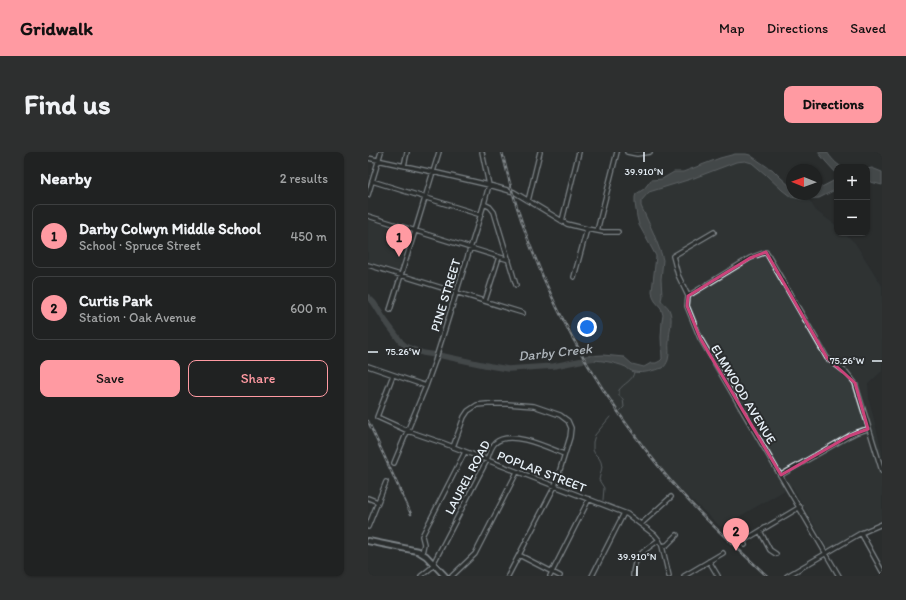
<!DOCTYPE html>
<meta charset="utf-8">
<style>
body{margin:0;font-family:Itim,sans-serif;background:#2d2f2f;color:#f1f3f6}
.controls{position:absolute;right:12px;top:12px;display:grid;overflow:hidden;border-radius:8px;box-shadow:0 1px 3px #0004}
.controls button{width:36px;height:36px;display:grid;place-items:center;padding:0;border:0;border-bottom:1px solid #3d3f40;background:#202222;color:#f1f3f6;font:20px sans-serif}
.compass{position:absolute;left:418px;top:12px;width:36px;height:36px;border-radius:50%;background:#202222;box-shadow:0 1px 3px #0004;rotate:271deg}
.you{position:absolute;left:219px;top:175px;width:14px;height:14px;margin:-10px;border:3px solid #fff;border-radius:50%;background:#1a73e8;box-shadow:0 0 0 6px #1a73e833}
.badge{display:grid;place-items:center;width:26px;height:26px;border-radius:50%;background:#ff9aa2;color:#111;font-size:13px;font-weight:700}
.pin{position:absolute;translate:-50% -33px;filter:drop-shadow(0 1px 2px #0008)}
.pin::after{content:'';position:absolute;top:21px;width:14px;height:12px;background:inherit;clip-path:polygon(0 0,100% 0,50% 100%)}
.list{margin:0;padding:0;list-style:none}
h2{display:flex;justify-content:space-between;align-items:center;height:52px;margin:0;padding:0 16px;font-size:17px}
h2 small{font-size:13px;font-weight:400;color:#a2a4a5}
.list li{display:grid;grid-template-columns:26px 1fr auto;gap:12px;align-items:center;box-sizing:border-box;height:64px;margin:0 8px 8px;padding:0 8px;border:1px solid #3d3f40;border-radius:8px}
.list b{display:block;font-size:15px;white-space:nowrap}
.list p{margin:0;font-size:13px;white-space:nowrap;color:#a2a4a5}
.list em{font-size:13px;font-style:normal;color:#a2a4a5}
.actions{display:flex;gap:8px;padding:12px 16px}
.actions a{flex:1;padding:9px 0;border:1px solid #ff9aa2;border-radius:8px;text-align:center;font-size:14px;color:#ff9aa2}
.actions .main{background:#ff9aa2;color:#111}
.map{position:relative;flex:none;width:514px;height:424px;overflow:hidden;border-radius:8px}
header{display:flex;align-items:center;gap:24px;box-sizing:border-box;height:56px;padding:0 20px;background:#ff9aa2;color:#111}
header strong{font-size:19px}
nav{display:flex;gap:22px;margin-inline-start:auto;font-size:14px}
.intro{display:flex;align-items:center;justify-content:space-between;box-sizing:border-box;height:96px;padding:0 24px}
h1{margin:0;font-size:28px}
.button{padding:10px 18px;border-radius:8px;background:#ff9aa2;color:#111;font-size:14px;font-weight:700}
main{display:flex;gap:24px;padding:0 24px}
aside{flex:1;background:#202222;border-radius:8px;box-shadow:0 1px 3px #0004}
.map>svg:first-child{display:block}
.built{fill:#363a3b}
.water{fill:#63686b;stroke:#989fa3}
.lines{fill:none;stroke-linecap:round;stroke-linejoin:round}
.stream{stroke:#989fa3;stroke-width:1}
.river{stroke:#63686b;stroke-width:5.5}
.minor-casing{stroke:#e8f1f8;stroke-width:6}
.major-casing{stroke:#e8f1f8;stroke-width:8}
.minor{stroke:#2a2d2e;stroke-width:3.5}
.major{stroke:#2a2d2e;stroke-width:4.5}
.rail-casing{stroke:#e8f1f8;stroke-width:2.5}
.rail{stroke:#2a2d2e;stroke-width:1;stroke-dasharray:3;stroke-linecap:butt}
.marked{fill:none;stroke:#ca437a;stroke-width:3;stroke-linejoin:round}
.ticks{fill:none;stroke:#e8f1f8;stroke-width:1.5}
.labels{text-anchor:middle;stroke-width:4;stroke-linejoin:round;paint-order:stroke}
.street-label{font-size:13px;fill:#e8f1f8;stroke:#2a2d2e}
.water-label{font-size:14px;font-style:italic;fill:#acb3b9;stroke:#2a2d2e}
.ticks-label{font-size:10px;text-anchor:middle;fill:#e8f1f8;stroke:#2a2d2e;stroke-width:4;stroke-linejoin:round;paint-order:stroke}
</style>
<header>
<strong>Gridwalk</strong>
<nav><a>Map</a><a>Directions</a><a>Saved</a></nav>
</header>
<div class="intro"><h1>Find us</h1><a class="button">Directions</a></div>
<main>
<aside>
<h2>Nearby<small>2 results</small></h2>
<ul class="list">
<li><span class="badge">1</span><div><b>Darby Colwyn Middle School</b><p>School · Spruce Street</p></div><em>450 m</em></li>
<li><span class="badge">2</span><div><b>Curtis Park</b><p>Station · Oak Avenue</p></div><em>600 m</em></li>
</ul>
<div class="actions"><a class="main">Save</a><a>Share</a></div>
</aside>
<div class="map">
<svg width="514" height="424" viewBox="0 0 514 424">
<rect width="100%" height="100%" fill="#2a2d2e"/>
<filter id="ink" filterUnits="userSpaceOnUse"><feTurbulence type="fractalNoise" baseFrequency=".025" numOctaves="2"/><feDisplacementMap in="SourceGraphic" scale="8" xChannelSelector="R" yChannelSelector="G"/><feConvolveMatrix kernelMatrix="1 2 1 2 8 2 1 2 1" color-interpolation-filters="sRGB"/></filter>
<g filter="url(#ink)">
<!-- built -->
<path class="built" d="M370,6L385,10L424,42L439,45L448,59L469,74V81H476L487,91L514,134V219L500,232L501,248L514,300V368L505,371L460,397L424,334L353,375L304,330L287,309L267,284L236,239L219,211L228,206L275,216L297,208L299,168L288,142L289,103L272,52V43Z
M0,68L42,81L30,119L0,110Z"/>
<!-- water -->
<path class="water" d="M450,0H459C463,6 468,12 474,15H469V22L458,10Z
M367,2H378L382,3L401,16L404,17L412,25L424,36V42H448V38L469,27V37L451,46L433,47L423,45L414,38L397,22L384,11L377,9L368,10L326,26L281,40L273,49V54L285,80L293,101L295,108L293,127L294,144L293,148C296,153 300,153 302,160C305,169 301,179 301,189C300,195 302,202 300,208C299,211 297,214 295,216C285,218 276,222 266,220C263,219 260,217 258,215C246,210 232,208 220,208L217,204L235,203L256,205L264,212L276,215L283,211H288L292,209L294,207L293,185L294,169L295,163L293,156L287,149L285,145L284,139L288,104L271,73L269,65L267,51V45L268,42L276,37L283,28L294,27L306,20H315L352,6Z
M504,16L514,20V33L499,29V17Z"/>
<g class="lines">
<!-- stream -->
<path class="stream" d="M252,259L256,255L255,247L251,244V238C256,231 265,229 266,220
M235,348L236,336L231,328L234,315L233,310L231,306L227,302L225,298V290L227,283L242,265"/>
<!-- river -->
<path class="river" d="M0,145L6,151L16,167L33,190L39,195L55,201L75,204L122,214L140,217L186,214L226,206"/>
<defs>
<path id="minor" d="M259,0L269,2L282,0
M0,6L65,20L121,33L146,40L199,72L219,77L235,80H250
M36,14L39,0
M4,29L113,63
M0,43L13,0
M160,49L172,0
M116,52L122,55L126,60L148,133
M0,64L141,108
M194,69L211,0
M229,79L249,0
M346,80L305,104L310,123L320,144L319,154L332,186L471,424
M0,113L155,161
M206,125L219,77
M320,144L382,106L398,100L459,206L479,221L487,231L514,319
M117,149L131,105
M22,158L47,79L71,0
M0,214L58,234
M25,223L9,265L40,279L75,291L259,362L287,383L291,388L294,394L301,424
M85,295L96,265L100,259L109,253L119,252H139L166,254L192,263L200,269L203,276L202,285L187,334L140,424
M26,311L58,234L67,209L116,52L121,33L114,0
M413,323L481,284L489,280L500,277
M0,346L10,350
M273,372L303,345
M0,375L18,330
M392,379L402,398L408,402
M493,381L514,419
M377,393L376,391L377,388L432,355
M294,394L299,393L309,383
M54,401L56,392L54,384L97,300
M151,403L192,424
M341,409L350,424
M53,424L63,416L119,308C121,302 123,295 127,291C142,277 181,296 196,302
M84,424L107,402L149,320
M182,424L221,347
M224,424L256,361
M265,424C265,404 277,398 291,388
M316,424L355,401
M419,424L493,381L514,372"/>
<path id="major" d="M0,389L50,399L58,404L77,424"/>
</defs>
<!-- minor casing -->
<use href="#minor" class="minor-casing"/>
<!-- major casing -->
<use href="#major" class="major-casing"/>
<!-- minor -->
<use href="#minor" class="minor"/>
<!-- major -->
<use href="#major" class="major"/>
<defs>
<path id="rail" d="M134,0C137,12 140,24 143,35C173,141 227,237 296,321C327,359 364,391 399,424
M0,269L43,362"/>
</defs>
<!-- rail casing -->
<use href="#rail" class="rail-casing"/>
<!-- rail -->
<use href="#rail" class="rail"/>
</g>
</g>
<!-- marked area -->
<path d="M0 0H514V424H0ZM398,100L459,206L487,231L500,277L481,284L413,323L332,186L319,154L320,144L382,106Z" fill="#2a2d2e" fill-opacity=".55" fill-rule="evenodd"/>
<path class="marked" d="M398,100L459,206L487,231L500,277L481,284L413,323L332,186L319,154L320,144L382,106Z"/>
<!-- ticks -->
<path class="ticks" d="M276,10V0M0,200H10M504,209H514M269,424V414"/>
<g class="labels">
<!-- street labels -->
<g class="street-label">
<text transform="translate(77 143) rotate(-73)" y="5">PINE STREET</text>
<text transform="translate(376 242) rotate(59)" y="5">ELMWOOD AVENUE</text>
<text transform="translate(174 319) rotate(21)" y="5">POPLAR STREET</text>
<text transform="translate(99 325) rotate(-62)" y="5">LAUREL ROAD</text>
</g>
<!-- water labels -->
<g class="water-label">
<text transform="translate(187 200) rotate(-6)" y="5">Darby Creek</text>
</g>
</g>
<g class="ticks-label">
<text x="276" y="23">39.910°N</text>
<text x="35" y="203">75.26°W</text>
<text x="479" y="212">75.26°W</text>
<text x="269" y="408">39.910°N</text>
</g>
</svg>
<div class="controls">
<button>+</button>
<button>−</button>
</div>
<svg class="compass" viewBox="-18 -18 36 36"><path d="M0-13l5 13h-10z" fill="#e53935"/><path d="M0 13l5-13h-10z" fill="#a2a4a5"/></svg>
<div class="you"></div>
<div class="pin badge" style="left:31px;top:105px">1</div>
<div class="pin badge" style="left:368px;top:399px">2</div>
</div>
</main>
